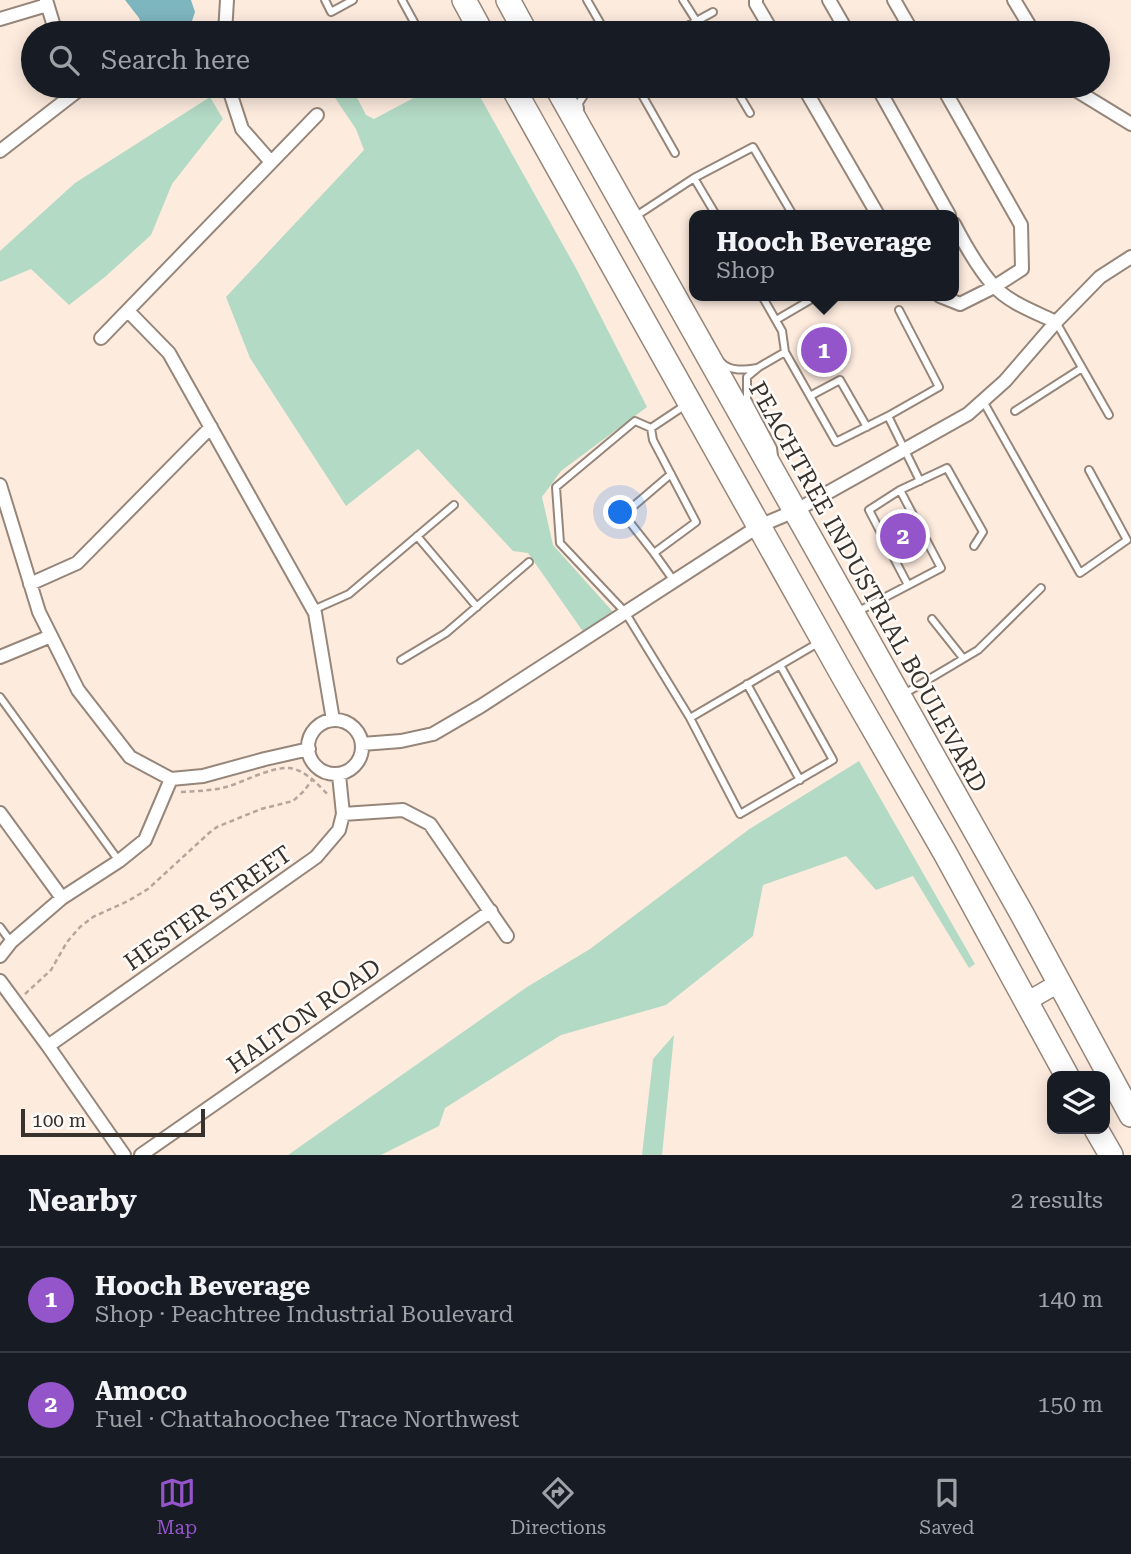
<!DOCTYPE html>
<meta charset="utf-8">
<style>
body{margin:0;font-family:"Roboto Serif",serif;background:#242831;color:#f1f3f6}
.controls{position:absolute;right:21px;bottom:21px;display:grid;overflow:hidden;border-radius:14px;box-shadow:0 4px 18px #0003}
.controls button{width:63px;height:63px;display:grid;place-items:center;padding:0;border:0;border-bottom:2px solid #363941;background:#171b24;color:#f1f3f6;font:35px sans-serif}
.scale{position:absolute;left:21px;bottom:18px;width:184px;box-sizing:border-box;padding-left:7px;border:4px solid #38322c;border-top:0;font-size:19px;line-height:24px;white-space:nowrap;color:#38322c;-webkit-text-stroke:5px #fffbf8;paint-order:stroke}
.you{position:absolute;left:621px;top:513px;width:24px;height:24px;margin:-18px;border:5px solid #fff;border-radius:50%;background:#1a73e8;box-shadow:0 0 0 10px #1a73e833}
.badge{display:grid;place-items:center;width:46px;height:46px;border-radius:50%;background:#9454ca;color:#fff;font-size:23px;font-weight:700}
.pin{position:absolute;translate:-50% -50%;border:4px solid #fff;box-shadow:0 2px 7px #0006}
.popup{position:absolute;left:689px;top:210px;width:270px;height:91px;box-sizing:border-box;display:grid;place-content:center;border-radius:14px;background:#171b24;filter:drop-shadow(0 2px 5px #0005);font-size:23px;white-space:nowrap;color:#9ea1a6}
.popup b{font-size:26px;color:#f1f3f6}
.popup::after{content:'';position:absolute;left:50%;top:100%;margin-left:-14px;border:14px solid transparent;border-top-color:#171b24}
.list{margin:0;padding:0;list-style:none}
h2{display:flex;justify-content:space-between;align-items:center;height:91px;margin:0;padding:0 28px;font-size:30px}
h2 small{font-size:23px;font-weight:400;color:#9ea1a6}
.list li{display:grid;grid-template-columns:46px 1fr auto;gap:21px;align-items:center;box-sizing:border-box;height:105px;padding:0 28px;border-top:2px solid #363941}
.list b{display:block;font-size:26px;white-space:nowrap}
.list p{margin:0;font-size:23px;white-space:nowrap;color:#9ea1a6}
.list em{font-size:23px;font-style:normal;color:#9ea1a6}
.icon{flex:none;width:38px;height:38px;fill:none;stroke:currentColor;stroke-width:2;stroke-linecap:round;stroke-linejoin:round}
.map{position:relative;flex:none;width:1131px;height:1155px;overflow:hidden}
.search{position:absolute;background:#171b24;box-shadow:0 4px 18px #0003;left:21px;right:21px;top:21px;height:77px;display:flex;align-items:center;gap:18px;box-sizing:border-box;padding:0 24px;border-radius:38px;color:#9ea1a6;font-size:26px}
.sheet{height:301px;background:#171b24}
nav{display:flex;justify-content:space-around;align-items:center;box-sizing:border-box;height:98px;border-top:2px solid #363941;background:#171b24;font-size:19px;color:#9ea1a6}
nav a{display:grid;justify-items:center;gap:4px}
nav .on{color:#9454ca}
.map>svg:first-child{display:block}
.green{fill:#b3dac5}
.water{fill:#7eb6bf}
.lines{fill:none;stroke-linecap:round;stroke-linejoin:round}
.lane-casing{stroke:#96867a;stroke-width:10}
.street-casing{stroke:#96867a;stroke-width:16}
.secondary-casing{stroke:#96867a;stroke-width:21}
.highway-casing{stroke:#96867a;stroke-width:26}
.path{stroke:#b4a69c;stroke-width:2.5;stroke-dasharray:5 3.5;stroke-linecap:butt}
.lane{stroke:#fff;stroke-width:6}
.street{stroke:#fff;stroke-width:12}
.secondary{stroke:#fff;stroke-width:18}
.highway{stroke:#fff;stroke-width:23}
.labels{text-anchor:middle;stroke-width:5;stroke-linejoin:round;paint-order:stroke}
.street-label{font-size:24px;fill:#38322c;stroke:#fffbf8}
</style>
<div class="map">
<svg width="1131" height="1155" viewBox="0 0 1131 1155">
<rect width="100%" height="100%" fill="#fdebde"/>
<!-- green -->
<path class="green" d="M327,86H351L366,115L374,119L436,86H474L577,270L647,407L561,471L542,497L553,545L622,622L591,643L528,553L513,551L418,449L346,506L250,358L226,297L364,150L356,129Z
M210,97L223,119L172,184L151,235L105,277L69,305L31,269L0,282V251L75,183Z
M859,761L975,964L969,968L913,876L876,890L846,856L763,885L753,936L666,1005L561,1035L445,1108L439,1126L381,1155H288L527,987L590,949L748,830Z
M674,1035L662,1155H642L653,1059Z"/>
<!-- water -->
<path class="water" d="M125,0H191L195,12L188,33H145L139,18Z"/>
<g class="lines">
<defs>
<path id="lane" d="M325,0L331,12L353,0
M402,0L420,33
M587,0L606,33
M683,0L704,33
M675,33L713,12
M637,86L675,153
M734,86L750,113
M580,109L579,103L590,86
M694,178L753,147L793,215
M636,216L694,178L716,215
M762,296L782,331L785,352L836,442L888,416L920,481
M776,320L817,296
M1056,322L1109,415
M721,362C730,372 745,370 757,368
M810,396L840,380L867,427
M983,401L1080,573L1127,540L1089,470
M687,404L651,428L635,421L556,487L560,543L625,612L690,718L818,643
M1015,411L1082,368
M888,416L939,387L899,310
M651,428L653,440L696,522L654,553L674,581
M774,456L773,448L747,399V377L759,367L785,352
M900,490L869,510L908,585
M417,536L477,607
M654,553L628,520L630,509L671,474
M313,610L349,594L454,505
M857,612L941,568L900,490L947,468L983,532L974,546
M932,619L963,658
M401,660L446,633L529,562
M747,684L800,780
M904,694L978,650L1041,588
M0,697L119,861
M690,718L740,814L833,760L780,665
M0,927L11,942"/>
<path id="street" d="M46,0L56,33
M756,0V4L773,33
M829,0L848,33
M894,0L913,33
M1014,0L1034,33
M0,19L47,5
M225,33L227,0
M228,86L242,129L271,162
M803,86L878,215
M877,86L949,215
M1069,86L1131,124
M0,151L80,89L79,86
M954,224C965,245 977,267 993,285C1009,303 1035,312 1056,322
M940,296L960,304L994,287L1022,269L1021,225L942,86
M128,311L169,353L315,613L333,720
M101,338L317,115
M0,485L39,612L78,690L130,757L171,779L203,776L265,759L309,749
M30,584L77,563L211,427
M0,657L51,636
M308 747a27 27 0 1 1 54 0a27 27 0 1 1-54 0Z
M362,744L401,741L433,734L481,706L759,526L795,511L968,414L1005,381L1056,322L1100,277L1131,257
M0,813L62,898
M343,814L403,810L430,824L507,936
M0,956L11,942L62,898L119,861L145,840L171,779
M0,981L48,1046L124,1155
M48,1046L316,857L339,830L343,814L339,775
M141,1155L491,911"/>
<path id="secondary" d="M1026,1002L1059,983"/>
<path id="highway" d="M464,0L482,33
M508,0L526,33
M512,86L843,676L945,853L1067,1076
M556,86L1022,914L1131,1115
M1096,1129L1111,1155"/>
</defs>
<!-- lane casing -->
<use href="#lane" class="lane-casing"/>
<!-- street casing -->
<use href="#street" class="street-casing"/>
<!-- secondary casing -->
<use href="#secondary" class="secondary-casing"/>
<!-- highway casing -->
<use href="#highway" class="highway-casing"/>
<!-- path -->
<path class="path" d="M181,792C196,791 211,791 226,787C244,782 270,767 289,768C304,769 320,786 329,796
M25,994L51,970L67,942L80,927L93,917L128,901L148,889L209,833L217,827L261,809L293,801L304,791L312,780"/>
<!-- lane -->
<use href="#lane" class="lane"/>
<!-- street -->
<use href="#street" class="street"/>
<!-- secondary -->
<use href="#secondary" class="secondary"/>
<!-- highway -->
<use href="#highway" class="highway"/>
</g>
<g class="labels">
<!-- street labels -->
<g class="street-label">
<text transform="translate(868 587) rotate(61)" y="8">PEACHTREE INDUSTRIAL BOULEVARD</text>
<text transform="translate(208 908) rotate(-35)" y="8">HESTER STREET</text>
<text transform="translate(304 1016) rotate(-35)" y="8">HALTON ROAD</text>
</g>
</g>
</svg>
<div class="controls">
<button><svg class="icon" aria-label="layers" viewBox="0 0 24 24"><path d="M12 4l9 5-9 5-9-5zM3 14l9 5 9-5"/></svg></button>
</div>
<div class="scale">100 m</div>
<div class="you"></div>
<div class="pin badge" style="left:824px;top:350px">1</div>
<div class="popup"><b>Hooch Beverage</b>Shop</div>
<div class="pin badge" style="left:903px;top:536px">2</div>
<div class="search"><svg class="icon" aria-label="search" viewBox="0 0 24 24"><circle cx="10" cy="10" r="6"/><path d="M15 15l6 6"/></svg>Search here</div>
</div>
<section class="sheet">
<h2>Nearby<small>2 results</small></h2>
<ul class="list">
<li><span class="badge">1</span><div><b>Hooch Beverage</b><p>Shop · Peachtree Industrial Boulevard</p></div><em>140 m</em></li>
<li><span class="badge">2</span><div><b>Amoco</b><p>Fuel · Chattahoochee Trace Northwest</p></div><em>150 m</em></li>
</ul>
</section>
<nav>
<a class="on"><svg class="icon" aria-label="map" viewBox="0 0 24 24"><path d="M3 6l6-2 6 2 6-2v14l-6 2-6-2-6 2zM9 4v14M15 6v14"/></svg>Map</a>
<a><svg class="icon" aria-label="directions" viewBox="0 0 24 24"><path d="M12 3l9 9-9 9-9-9zM9 14v-3h6M13 9l2 2-2 2"/></svg>Directions</a>
<a><svg class="icon" aria-label="saved" viewBox="0 0 24 24"><path d="M7 4h10v16l-5-4-5 4z"/></svg>Saved</a>
</nav>
